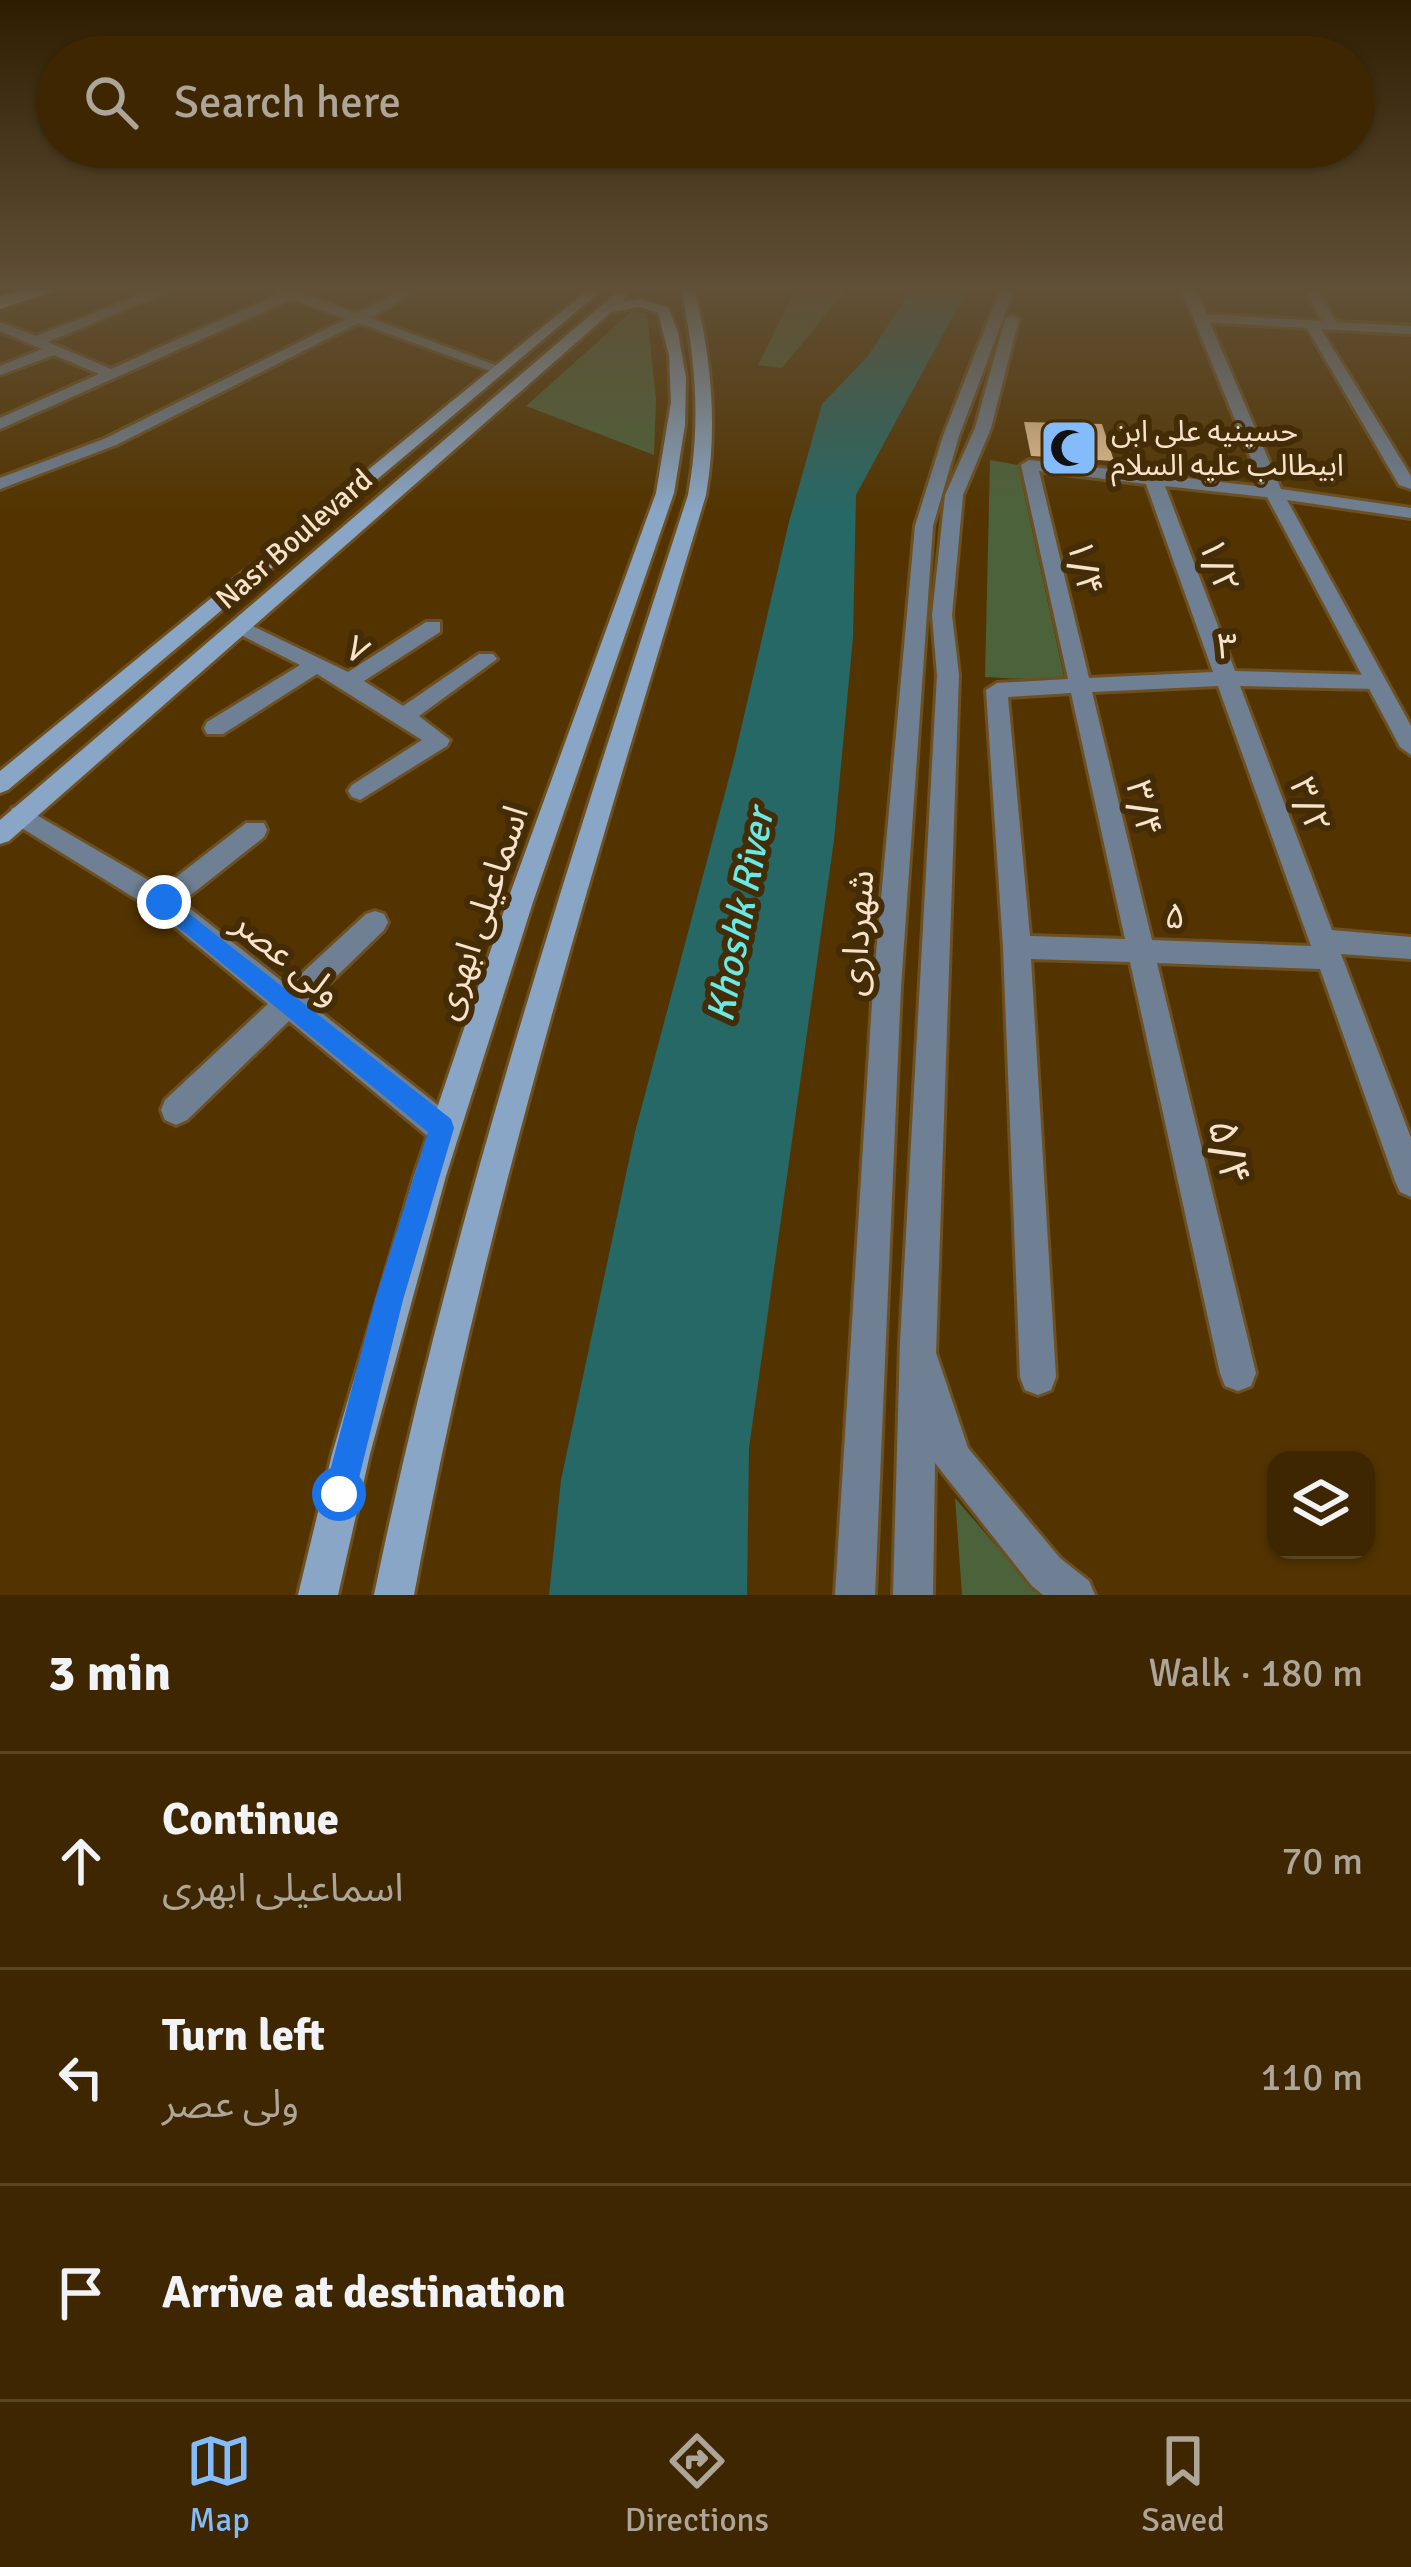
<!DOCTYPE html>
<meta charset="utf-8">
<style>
body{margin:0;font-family:Signika,"Noto Sans Arabic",sans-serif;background:#49330f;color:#f1f3f6}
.controls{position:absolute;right:36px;bottom:36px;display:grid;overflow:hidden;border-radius:24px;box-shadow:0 3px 9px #0004}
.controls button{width:108px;height:108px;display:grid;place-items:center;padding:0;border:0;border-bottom:3px solid #574422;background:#3e2700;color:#f1f3f6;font:60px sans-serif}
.stop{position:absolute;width:36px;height:36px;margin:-27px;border:9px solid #1a73e8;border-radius:50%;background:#fff}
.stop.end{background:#1a73e8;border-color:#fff;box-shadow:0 3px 12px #0008}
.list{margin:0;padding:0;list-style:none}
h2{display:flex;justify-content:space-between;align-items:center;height:156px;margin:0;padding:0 48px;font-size:51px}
h2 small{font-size:39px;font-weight:400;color:#ada599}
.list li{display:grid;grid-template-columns:78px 1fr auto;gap:36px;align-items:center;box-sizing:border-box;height:216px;padding:0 48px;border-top:3px solid #574422}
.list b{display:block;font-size:45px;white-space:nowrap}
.list p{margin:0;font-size:39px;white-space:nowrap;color:#ada599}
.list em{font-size:39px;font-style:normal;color:#ada599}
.icon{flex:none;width:66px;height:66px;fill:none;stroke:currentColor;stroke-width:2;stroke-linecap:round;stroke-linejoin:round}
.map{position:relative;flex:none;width:1411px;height:1595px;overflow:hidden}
.search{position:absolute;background:#3e2700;box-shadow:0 3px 9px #0004;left:36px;right:36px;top:36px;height:132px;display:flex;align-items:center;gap:30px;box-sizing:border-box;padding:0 42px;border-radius:66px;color:#ada599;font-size:45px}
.sheet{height:804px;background:#3e2700}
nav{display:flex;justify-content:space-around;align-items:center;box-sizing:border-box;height:168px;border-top:3px solid #574422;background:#3e2700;font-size:33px;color:#ada599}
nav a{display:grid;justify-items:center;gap:6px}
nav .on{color:#84bcfb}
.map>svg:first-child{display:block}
.green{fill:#4c623b}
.water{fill:#266866}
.building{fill:#efc99a}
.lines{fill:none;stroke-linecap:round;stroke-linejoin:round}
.minor-casing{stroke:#6d5021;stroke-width:6}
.tertiary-casing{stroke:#6d5021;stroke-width:6}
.secondary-casing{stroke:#6d5021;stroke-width:6}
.trunk-casing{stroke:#6d5021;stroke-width:6}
.minor{fill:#6f8094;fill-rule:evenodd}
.tertiary{fill:#6f8094;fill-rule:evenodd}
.secondary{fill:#8aa6c6;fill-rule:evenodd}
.trunk{fill:#b2d0f3;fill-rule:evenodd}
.route{fill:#1a73e8}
.labels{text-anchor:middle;stroke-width:12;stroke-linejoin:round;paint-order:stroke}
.far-poi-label{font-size:30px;fill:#f7e3cc;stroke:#442c07;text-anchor:start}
.far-street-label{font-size:30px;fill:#f7e3cc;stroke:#442c07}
.street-label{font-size:36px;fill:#f7e3cc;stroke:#442c07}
.water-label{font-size:39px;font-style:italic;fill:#6ae9e4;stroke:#442c07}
.near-street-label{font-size:42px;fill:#f7e3cc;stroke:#442c07}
</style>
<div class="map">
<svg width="1411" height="1595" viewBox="0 0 1411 1595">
<rect width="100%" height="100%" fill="#533400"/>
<!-- green -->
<path class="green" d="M795,290H846L782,368L758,365Z
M632,311L647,313L656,399L654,455L526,406Z
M990,460L1018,465L1065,681L985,677Z
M955,1498L1039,1595H962Z"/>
<!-- water -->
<path class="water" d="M911,290H967L856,495L853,637L834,840L749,1448L747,1595H549L561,1480L635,1132L734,759L789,522L822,404L868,356Z"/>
<!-- building -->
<path class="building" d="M1024,422L1102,424L1114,461L1031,456Z"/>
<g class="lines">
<defs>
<path id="minor" d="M153,290H172L48,342L111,369L279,294L277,290H306L303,294L357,313L403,290H420L370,318L508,370L496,373L359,323L116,445L0,489V478L104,439L346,319L292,299L0,429V418L99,374L54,355L0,375V366L42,349L0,331V322L36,336Z
M1305,290H1318L1336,322L1411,326V334L1321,329L1411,476V489L1399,485L1307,328L1201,322L1194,318L1201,314L1322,321Z
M1029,460L1145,473L1152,470L1160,475L1280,489L1283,493L1274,498L1165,486L1235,671L1375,675L1386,682L1375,689L1240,686L1332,930L1411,937V959L1341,954L1411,1138V1197L1400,1192L1395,1181L1320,969L1157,963L1256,1373L1251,1386L1238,1391L1225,1386L1220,1373L1130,962L1031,959L1056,1377L1051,1390L1038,1395L1025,1390L1020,1377L1003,947L986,690L997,683L1068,679L1021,465ZM1039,471L1146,484L1213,672L1089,678ZM1218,686L1311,946L1152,940L1092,692ZM1071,693L1125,939L1030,936L1008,697Z
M240,620L348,672L426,622H440V632L364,681L403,706L479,654H493L497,659L419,716L450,740L447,746L360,800L352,797L348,791L352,785L422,740L317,674L223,734H207L204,728L207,722L300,665L233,631V621Z
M21,806L162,888L246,823H264L267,830L264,837L182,902L288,986L366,914L375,911L384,914L388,922L384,930L309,1003L453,1117L457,1128L453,1139L442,1143L431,1139L289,1021L187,1120L176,1125L165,1120L161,1110L165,1100L268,1004L154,910L12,822L9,815L12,808Z"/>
<path id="tertiary" d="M1000,290H1014L959,436L933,526L901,987L875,1595H835L873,987L915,526L943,436Z
M1182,290H1196L1281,489L1411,508V518L1287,500L1411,726V755L1400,747L1265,493Z
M1012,315L1019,319L991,428L963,495L952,615L959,675L936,1353L968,1448L1060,1558L1089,1581L1095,1595H1043L1032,1586L935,1463L933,1595H893L900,1343L937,675L932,615L945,495L975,428L1005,319Z"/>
<path id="secondary" d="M588,290H602L8,790L0,793V771Z
M681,290H695C711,359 718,425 706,495C596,859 483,1220 414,1595H374C451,1220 570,859 688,495C701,425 696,359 681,290Z
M615,294H625L623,302L641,299L669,308L678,333L686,378L685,425L674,493L533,902L446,1176L370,1454L338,1595H298L332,1454L414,1176L507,902L656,493L671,402L669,355L658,313L640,307L611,312L9,841L0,844V820Z"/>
<path id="trunk" d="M25,290H56L0,309V297Z"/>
</defs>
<!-- minor casing -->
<use href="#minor" class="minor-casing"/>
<!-- tertiary casing -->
<use href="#tertiary" class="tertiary-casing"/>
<!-- secondary casing -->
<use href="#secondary" class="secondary-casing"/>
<!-- trunk casing -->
<use href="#trunk" class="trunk-casing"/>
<!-- minor -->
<use href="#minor" class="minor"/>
<!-- tertiary -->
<use href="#tertiary" class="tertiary"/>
<!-- secondary -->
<use href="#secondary" class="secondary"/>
<!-- trunk -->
<use href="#trunk" class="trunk"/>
</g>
<!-- sky -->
<linearGradient id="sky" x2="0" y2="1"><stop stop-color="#2e1d00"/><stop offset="0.56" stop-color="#605037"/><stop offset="1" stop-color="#605037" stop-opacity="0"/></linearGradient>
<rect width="1411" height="514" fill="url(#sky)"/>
<!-- route -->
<path class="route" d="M164,894L451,1119L454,1128L403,1300L355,1494L350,1505L339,1510L328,1505L324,1494L375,1300L428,1132L156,909L153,902Z"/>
<!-- icons -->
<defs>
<symbol id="mosque-square" viewBox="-11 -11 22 22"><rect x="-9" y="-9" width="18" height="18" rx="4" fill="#84bcfb" stroke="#442c07"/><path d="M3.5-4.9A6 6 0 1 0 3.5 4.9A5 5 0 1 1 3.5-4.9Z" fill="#111"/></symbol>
</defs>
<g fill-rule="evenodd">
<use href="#mosque-square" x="1036" y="415" width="66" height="66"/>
</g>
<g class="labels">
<!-- far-poi labels -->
<g class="far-poi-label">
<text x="1111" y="441">حسینیه علی ابن<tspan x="1111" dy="34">ابیطالب علیه السلام</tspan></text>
</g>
<!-- far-street labels -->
<g class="far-street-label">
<text transform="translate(294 539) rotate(-41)" y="10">Nasr Boulevard</text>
</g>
<!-- street labels -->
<g class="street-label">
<text transform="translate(1220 565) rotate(70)" y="13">۱/۲</text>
<text transform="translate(1086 567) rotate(77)" y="13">۱/۴</text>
<text x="1227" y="658">۳</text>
<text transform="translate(358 649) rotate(29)" y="13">۷</text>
<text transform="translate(1311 805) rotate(70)" y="13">۳/۲</text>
<text transform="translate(1145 808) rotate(77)" y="13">۳/۴</text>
<text transform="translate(480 912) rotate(-71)" y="13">اسماعیلی ابهری</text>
<text transform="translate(1175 915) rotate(3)" y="13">۵</text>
<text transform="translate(856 933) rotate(-86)" y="13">شهرداری</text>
<text transform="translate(288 957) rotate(39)" y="13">ولی عصر</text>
</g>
<!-- water labels -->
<g class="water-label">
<text transform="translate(739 915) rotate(-79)" y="14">Khoshk River</text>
</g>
<!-- near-street labels -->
<g class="near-street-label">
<text transform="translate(1230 1152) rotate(77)" y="15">۵/۴</text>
</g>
</g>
</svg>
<div class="controls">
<button><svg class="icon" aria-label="layers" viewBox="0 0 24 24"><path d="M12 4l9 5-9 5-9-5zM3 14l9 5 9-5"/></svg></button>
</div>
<div class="stop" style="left:339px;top:1494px"></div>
<div class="stop end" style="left:164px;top:902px"></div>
<div class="search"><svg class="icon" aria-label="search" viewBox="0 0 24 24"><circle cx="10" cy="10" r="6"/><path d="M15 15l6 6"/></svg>Search here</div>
</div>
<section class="sheet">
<h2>3 min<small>Walk · 180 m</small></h2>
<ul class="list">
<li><svg class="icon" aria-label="ahead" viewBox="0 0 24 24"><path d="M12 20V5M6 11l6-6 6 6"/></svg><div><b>Continue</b><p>اسماعیلی ابهری</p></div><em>70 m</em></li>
<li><svg class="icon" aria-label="left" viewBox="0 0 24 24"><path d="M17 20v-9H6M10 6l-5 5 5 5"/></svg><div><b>Turn left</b><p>ولی عصر</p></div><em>110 m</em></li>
<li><svg class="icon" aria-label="arrive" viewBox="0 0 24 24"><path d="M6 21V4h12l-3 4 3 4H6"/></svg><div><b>Arrive at destination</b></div></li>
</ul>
</section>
<nav>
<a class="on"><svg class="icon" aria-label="map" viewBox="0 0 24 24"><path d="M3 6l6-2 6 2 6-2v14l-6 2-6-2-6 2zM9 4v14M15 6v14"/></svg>Map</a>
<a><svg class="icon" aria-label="directions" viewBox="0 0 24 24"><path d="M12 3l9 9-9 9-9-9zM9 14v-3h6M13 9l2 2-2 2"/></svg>Directions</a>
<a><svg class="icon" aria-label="saved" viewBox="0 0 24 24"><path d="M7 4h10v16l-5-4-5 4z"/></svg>Saved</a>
</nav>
